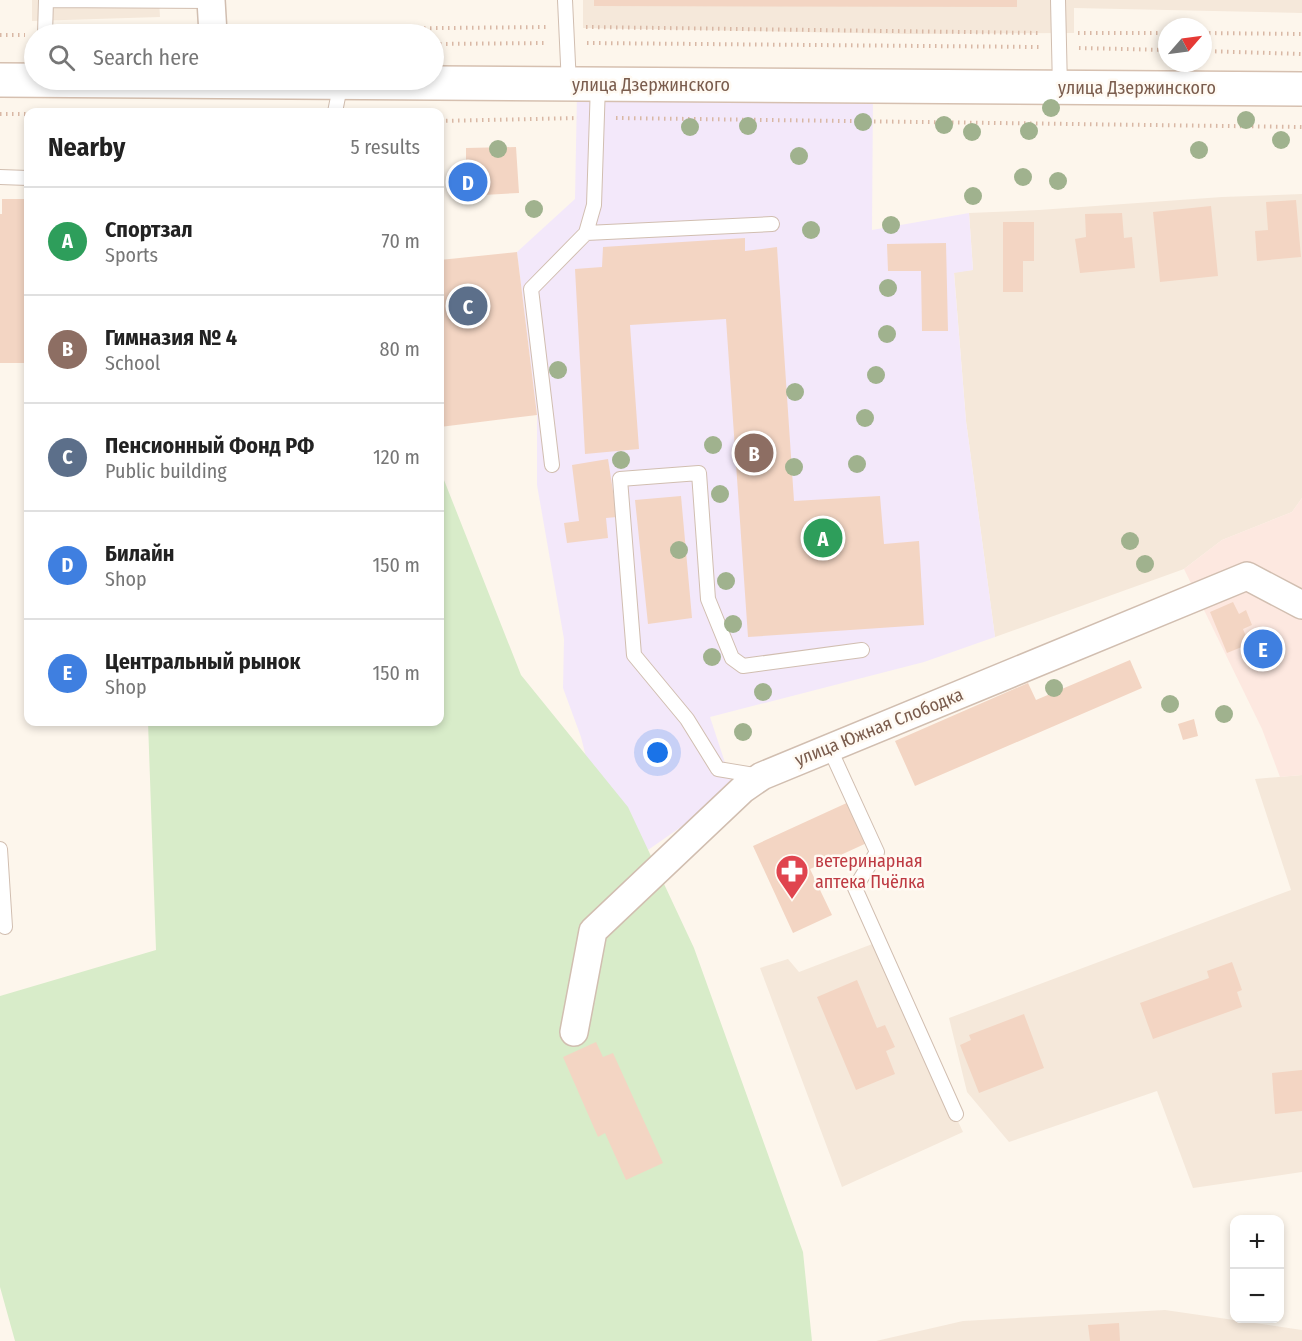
<!DOCTYPE html>
<meta charset="utf-8">
<style>
body{margin:0;font-family:"Fira Sans Condensed",sans-serif;background:#f6f6f6;color:#222}
.controls{position:absolute;right:18px;bottom:18px;display:grid;overflow:hidden;border-radius:12px;box-shadow:0 3px 9px #0003}
.controls button{width:54px;height:54px;display:grid;place-items:center;padding:0;border:0;border-bottom:2px solid #e0e0e0;background:#fff;color:#222;font:30px sans-serif}
.compass{position:absolute;left:1158px;top:18px;width:54px;height:54px;border-radius:50%;background:#fff;box-shadow:0 3px 9px #0003;rotate:62deg}
.you{position:absolute;left:658px;top:753px;width:21px;height:21px;margin:-15px;border:4px solid #fff;border-radius:50%;background:#1a73e8;box-shadow:0 0 0 9px #1a73e833}
.badge{display:grid;place-items:center;width:39px;height:39px;border-radius:50%;background:#e76f51;color:#fff;font-size:20px;font-weight:700}
.pin{position:absolute;translate:-50% -50%;border:3px solid #fff;box-shadow:0 2px 6px #0006}
.list{margin:0;padding:0;list-style:none}
h2{display:flex;justify-content:space-between;align-items:center;height:78px;margin:0;padding:0 24px;font-size:26px}
h2 small{font-size:20px;font-weight:400;color:#767676}
.list li{display:grid;grid-template-columns:39px 1fr auto;gap:18px;align-items:center;box-sizing:border-box;height:108px;padding:0 24px;border-top:2px solid #e0e0e0}
.list b{display:block;font-size:22px;white-space:nowrap}
.list p{margin:0;font-size:20px;white-space:nowrap;color:#767676}
.list em{font-size:20px;font-style:normal;color:#767676}
.icon{flex:none;width:33px;height:33px;fill:none;stroke:currentColor;stroke-width:2;stroke-linecap:round;stroke-linejoin:round}
.map{position:relative;flex:none;width:1302px;height:1341px;overflow:hidden}
.search{position:absolute;background:#fff;box-shadow:0 3px 9px #0003;left:24px;top:24px;width:420px;height:66px;display:flex;align-items:center;gap:15px;box-sizing:border-box;padding:0 21px;border-radius:33px;color:#767676;font-size:22px}
.panel{position:absolute;background:#fff;box-shadow:0 3px 9px #0003;left:24px;top:108px;width:420px;height:618px;border-radius:12px}
.map>svg:first-child{display:block}
.residential{fill:#f5e8da}
.commercial{fill:#fde8e0}
.education{fill:#f3e8fa}
.green{fill:#d8ecc9}
.building{fill:#f3d5c3}
.lines{fill:none;stroke-linecap:round;stroke-linejoin:round}
.service-casing{stroke:#d1beb0;stroke-width:16}
.minor-casing{stroke:#d1beb0;stroke-width:30}
.secondary-casing{stroke:#d6c0b0;stroke-width:36}
.path{stroke:#d9b8a5;stroke-width:4;stroke-dasharray:1.5 4.5;stroke-linecap:butt}
.service{stroke:#fff;stroke-width:14}
.minor{stroke:#fff;stroke-width:27}
.secondary{stroke:#fff;stroke-width:33}
.tree{fill:#a0b28e}
.labels{text-anchor:middle;stroke-width:5;stroke-linejoin:round;paint-order:stroke}
.street-label{font-size:18px;fill:#7a5c4d;stroke:#fffaf3}
.health-label{font-size:18px;fill:#be3a42;stroke:#fffaf3;text-anchor:start}
</style>
<div class="map">
<svg width="1302" height="1341" viewBox="0 0 1302 1341">
<rect width="100%" height="100%" fill="#fdf6ec"/>
<!-- residential -->
<path class="residential" d="M32,0H159L160,17L32,21Z
M583,0H1302V13L1074,8V33L908,34L583,28Z
M1302,194V498L1292,512L1222,540L1184,569L995,637L966,421L954,272L973,270L969,213L1039,210L1222,197Z
M1302,775V1172L1193,1188L1157,1091L1009,1142L967,1092L949,1018L1291,890L1255,779Z
M875,943L963,1132L842,1187L760,968L788,959L799,972Z
M1165,1310L1302,1330V1341H876L963,1321Z"/>
<!-- commercial -->
<path class="commercial" d="M1302,498V775L1280,777L1262,729L1184,569L1222,540L1292,512Z"/>
<!-- education -->
<path class="education" d="M577,93L873,94L872,230L969,213L973,270L954,273L966,421L995,637L924,662L710,717L734,790L615,873L581,737L563,688L564,639L537,485V415L517,252L575,199Z"/>
<!-- green -->
<path class="green" d="M440,480H444L521,675L628,807L694,948L803,1252L812,1341H15L0,1287V996L156,950L148,722H440Z"/>
<!-- building -->
<path class="building" d="M594,0H1017V7L594,6Z
M516,147L519,193L466,196V148Z
M2,199H28V363H0V214H2Z
M1296,200L1301,257L1257,261L1255,231L1268,230L1266,202Z
M1211,206L1218,276L1160,282L1153,212Z
M1122,213L1124,238L1132,237L1135,268L1080,273L1075,239L1086,237L1085,214Z
M1003,222H1034V261H1023V292H1003Z
M745,238V251L777,247L794,501L880,496L884,544L919,541L924,625L748,637L726,319L630,325L639,449L585,454L575,269L602,267L603,247Z
M946,243L948,331H922L921,271H888L887,244Z
M517,252L537,415L440,427V260Z
M608,459L617,517L606,518L608,538L567,543L564,523L579,521L572,465Z
M681,496L692,618L648,624L635,500Z
M1233,602L1239,614L1246,610L1252,625L1243,629L1249,644L1227,653L1210,612Z
M1130,660L1142,688L915,786L895,741L1028,683L1036,700Z
M1194,719L1198,736L1183,740L1178,724Z
M851,801L869,842L810,869L832,915L793,933L753,846Z
M1232,962L1242,990L1237,992L1242,1007L1153,1039L1140,1003L1209,978L1207,971Z
M857,980L877,1028L885,1025L895,1047L886,1051L895,1074L856,1090L817,997Z
M1024,1014L1044,1068L979,1093L960,1045L971,1040L969,1035Z
M596,1042L603,1057L613,1053L663,1163L626,1180L605,1133L598,1137L563,1057Z
M1302,1070V1111L1275,1114L1272,1073Z
M1119,1323L1120,1341H1090L1088,1325Z"/>
<g class="lines">
<defs>
<path id="service" d="M46,0L211,1
M565,0L569,85
M1058,0L1060,88
M45,34L46,0
M335,112L341,82
M0,177L28,178
M586,233L772,224
M552,465L531,289L586,233L594,205L598,84
M829,747L877,852L855,888L956,1114
M760,776L718,769L687,719L634,655L620,479L699,473L708,599L732,658L743,666L862,650
M0,849L5,927"/>
<path id="minor" d="M211,0L213,34
M574,1032L593,931L743,789L762,776L1247,576L1302,605"/>
<path id="secondary" d="M0,80L1302,89"/>
</defs>
<!-- service casing -->
<use href="#service" class="service-casing"/>
<!-- minor casing -->
<use href="#minor" class="minor-casing"/>
<!-- secondary casing -->
<use href="#secondary" class="secondary-casing"/>
<!-- path -->
<path class="path" d="M586,27L1040,33
M238,30L548,27
M1078,33H1167
M1203,33L1302,34
M64,34L188,30
M0,35H25
M587,43L1039,47
M434,44L547,43
M1079,48L1167,50
M1203,51L1302,54
M0,114H28
M616,118L1302,127
M440,121L578,118"/>
<!-- service -->
<use href="#service" class="service"/>
<!-- minor -->
<use href="#minor" class="minor"/>
<!-- secondary -->
<use href="#secondary" class="secondary"/>
</g>
<!-- trees -->
<g class="tree">
<circle cx="1051" cy="108" r="9"/>
<circle cx="1246" cy="120" r="9"/>
<circle cx="863" cy="122" r="9"/>
<circle cx="944" cy="125" r="9"/>
<circle cx="748" cy="126" r="9"/>
<circle cx="690" cy="127" r="9"/>
<circle cx="1029" cy="131" r="9"/>
<circle cx="972" cy="132" r="9"/>
<circle cx="1281" cy="140" r="9"/>
<circle cx="498" cy="149" r="9"/>
<circle cx="1199" cy="150" r="9"/>
<circle cx="799" cy="156" r="9"/>
<circle cx="1023" cy="177" r="9"/>
<circle cx="1058" cy="181" r="9"/>
<circle cx="973" cy="196" r="9"/>
<circle cx="534" cy="209" r="9"/>
<circle cx="891" cy="225" r="9"/>
<circle cx="811" cy="230" r="9"/>
<circle cx="888" cy="288" r="9"/>
<circle cx="887" cy="334" r="9"/>
<circle cx="558" cy="370" r="9"/>
<circle cx="876" cy="375" r="9"/>
<circle cx="795" cy="392" r="9"/>
<circle cx="865" cy="418" r="9"/>
<circle cx="713" cy="445" r="9"/>
<circle cx="621" cy="460" r="9"/>
<circle cx="857" cy="464" r="9"/>
<circle cx="794" cy="467" r="9"/>
<circle cx="720" cy="494" r="9"/>
<circle cx="1130" cy="541" r="9"/>
<circle cx="679" cy="550" r="9"/>
<circle cx="1145" cy="564" r="9"/>
<circle cx="726" cy="581" r="9"/>
<circle cx="733" cy="624" r="9"/>
<circle cx="712" cy="657" r="9"/>
<circle cx="1054" cy="688" r="9"/>
<circle cx="763" cy="692" r="9"/>
<circle cx="1170" cy="704" r="9"/>
<circle cx="1224" cy="714" r="9"/>
<circle cx="743" cy="732" r="9"/>
</g>
<!-- icons -->
<defs>
<symbol id="pharmacy-pin" viewBox="-11 -11 22 30"><path d="M0 17L-7.5 6A9.5 9.5 0 1 1 7.5 6Z" fill="#e0444e" stroke="#fffaf3"/><path d="M-2-6h4v4h4v4h-4v4h-4v-4h-4v-4h4Z" fill="#fff"/></symbol>
</defs>
<g fill-rule="evenodd">
<use href="#pharmacy-pin" x="773" y="852" width="38" height="52"/>
</g>
<g class="labels">
<!-- street labels -->
<g class="street-label">
<text x="651" y="91">улица Дзержинского</text>
<text x="1137" y="94">улица Дзержинского</text>
<text transform="translate(879 727) rotate(-22)" y="6">улица Южная Слободка</text>
</g>
<!-- health labels -->
<g class="health-label">
<text x="815" y="867">ветеринарная<tspan x="815" dy="21">аптека Пчёлка</tspan></text>
</g>
</g>
</svg>
<div class="controls">
<button>+</button>
<button>−</button>
</div>
<svg class="compass" viewBox="-18 -18 36 36"><path d="M0-13l5 13h-10z" fill="#e53935"/><path d="M0 13l5-13h-10z" fill="#767676"/></svg>
<div class="you"></div>
<div class="pin badge" style="left:823px;top:538px;background:#2e9e5b">A</div>
<div class="pin badge" style="left:754px;top:453px;background:#8d6e63">B</div>
<div class="pin badge" style="left:468px;top:306px;background:#5c6f8a">C</div>
<div class="pin badge" style="left:468px;top:182px;background:#3f7fe0">D</div>
<div class="pin badge" style="left:1263px;top:649px;background:#3f7fe0">E</div>
<div class="search"><svg class="icon" aria-label="search" viewBox="0 0 24 24"><circle cx="10" cy="10" r="6"/><path d="M15 15l6 6"/></svg>Search here</div>
<section class="panel">
<h2>Nearby<small>5 results</small></h2>
<ul class="list">
<li><span class="badge" style="background:#2e9e5b">A</span><div><b>Спортзал</b><p>Sports</p></div><em>70 m</em></li>
<li><span class="badge" style="background:#8d6e63">B</span><div><b>Гимназия № 4</b><p>School</p></div><em>80 m</em></li>
<li><span class="badge" style="background:#5c6f8a">C</span><div><b>Пенсионный Фонд РФ</b><p>Public building</p></div><em>120 m</em></li>
<li><span class="badge" style="background:#3f7fe0">D</span><div><b>Билайн</b><p>Shop</p></div><em>150 m</em></li>
<li><span class="badge" style="background:#3f7fe0">E</span><div><b>Центральный рынок</b><p>Shop</p></div><em>150 m</em></li>
</ul>
</section>
</div>
